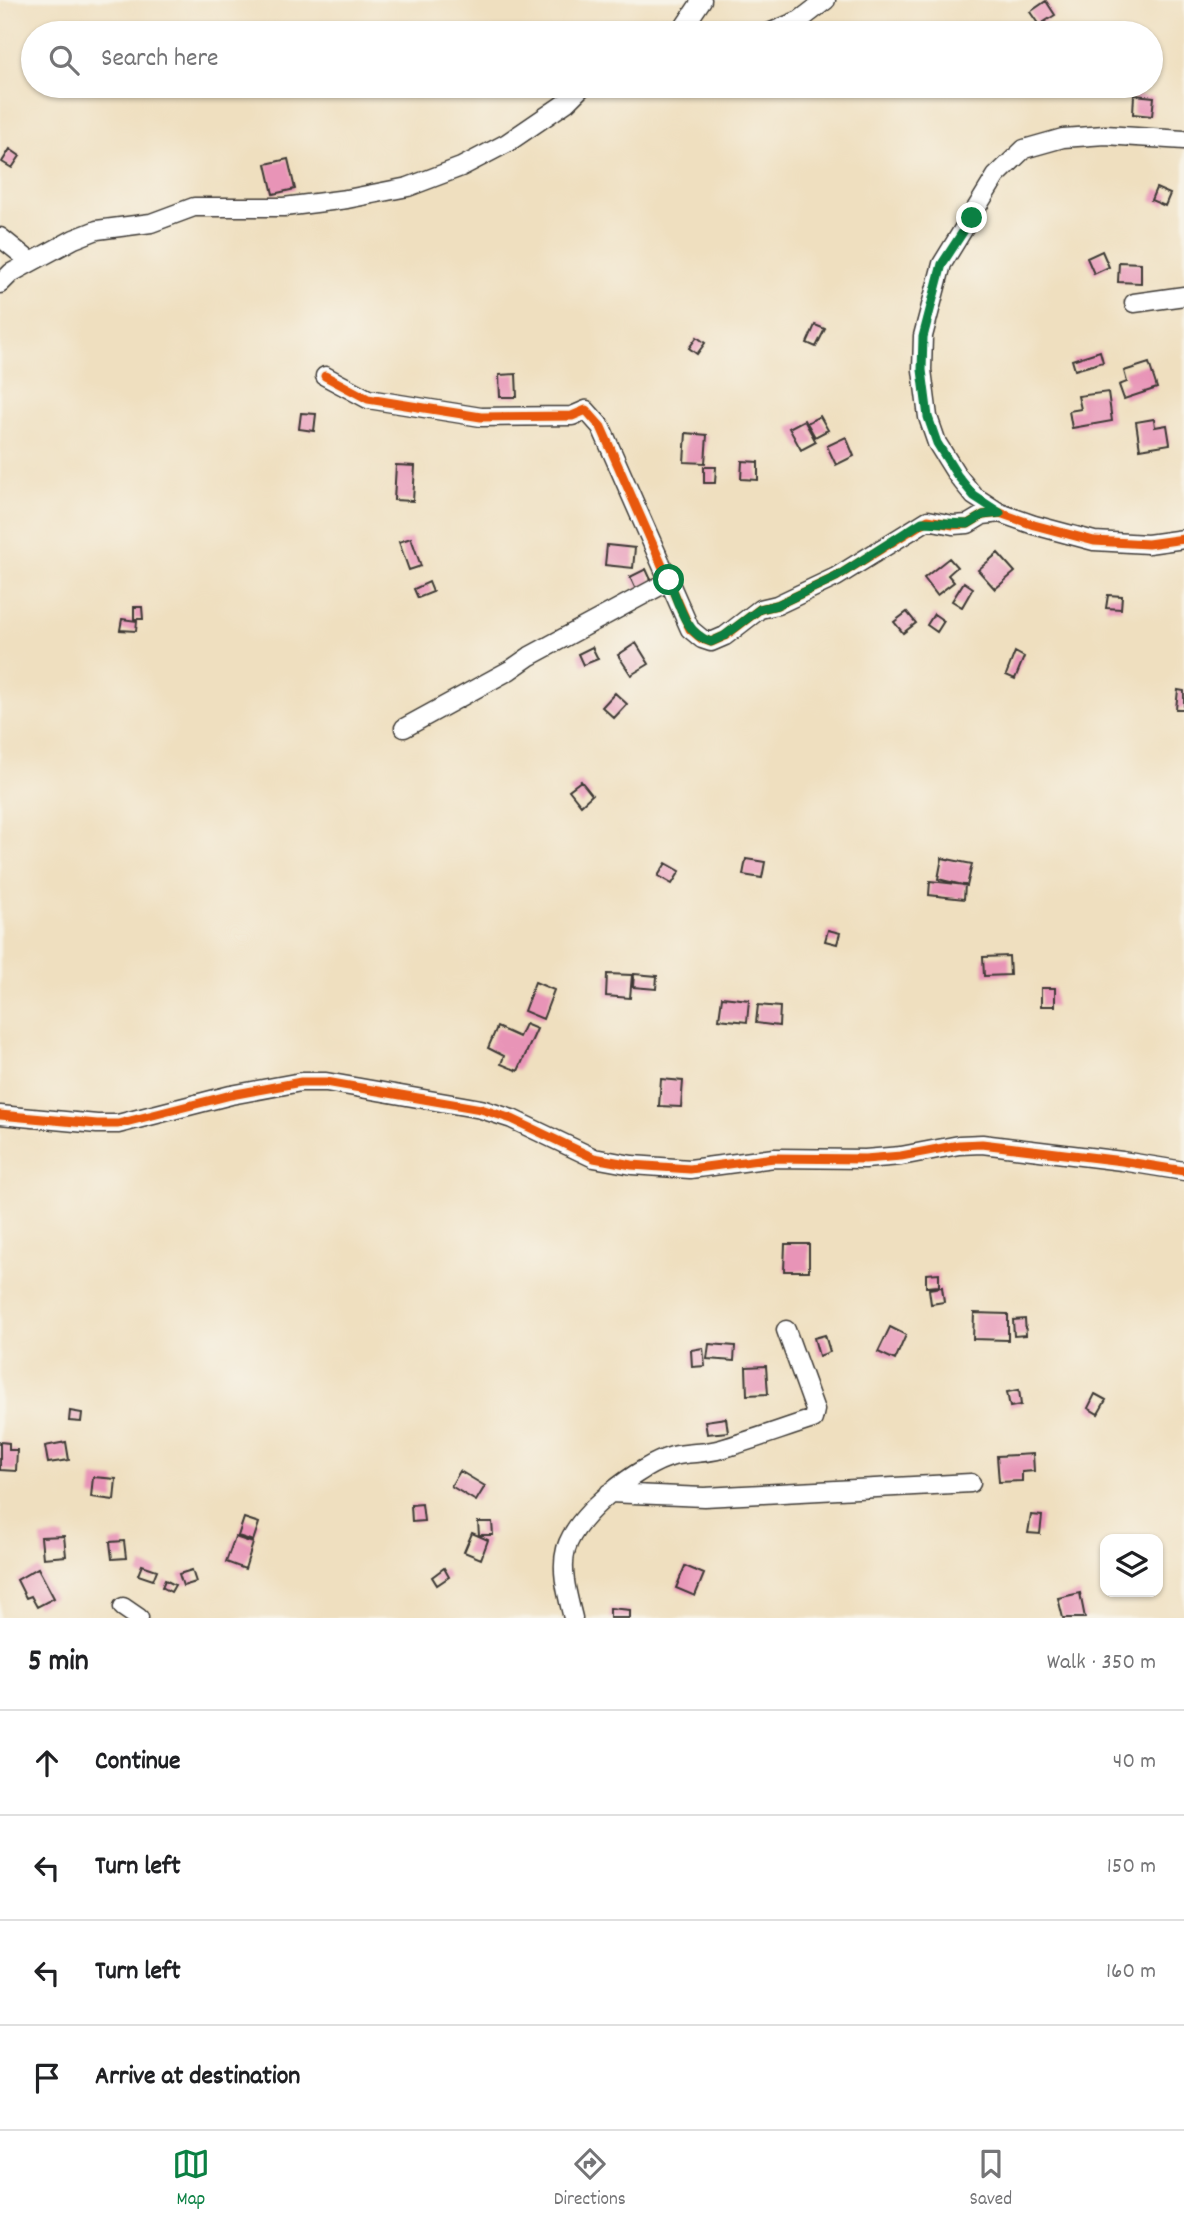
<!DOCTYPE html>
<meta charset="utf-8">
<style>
body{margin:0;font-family:Dekko,sans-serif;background:#f6f6f6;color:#202124}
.controls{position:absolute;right:21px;bottom:21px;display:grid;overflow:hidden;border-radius:14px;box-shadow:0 2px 5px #0004}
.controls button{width:63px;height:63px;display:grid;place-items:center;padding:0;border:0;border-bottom:2px solid #e0e0e0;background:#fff;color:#202124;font:35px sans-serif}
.stop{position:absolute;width:21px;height:21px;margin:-16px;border:5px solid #0b8043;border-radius:50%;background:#fff}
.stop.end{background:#0b8043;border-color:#fff;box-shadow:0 2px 7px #0008}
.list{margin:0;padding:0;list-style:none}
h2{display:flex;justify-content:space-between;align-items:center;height:91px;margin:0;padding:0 28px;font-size:30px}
h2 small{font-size:23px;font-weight:400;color:#757577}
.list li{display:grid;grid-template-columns:46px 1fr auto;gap:21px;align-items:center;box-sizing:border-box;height:105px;padding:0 28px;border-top:2px solid #e0e0e0}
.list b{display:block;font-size:26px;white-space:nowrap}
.list em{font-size:23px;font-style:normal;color:#757577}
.icon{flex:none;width:38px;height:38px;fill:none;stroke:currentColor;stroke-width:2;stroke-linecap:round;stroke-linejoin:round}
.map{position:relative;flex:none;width:1184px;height:1618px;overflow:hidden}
.search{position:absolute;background:#fff;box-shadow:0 2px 5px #0004;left:21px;right:21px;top:21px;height:77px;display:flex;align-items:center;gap:18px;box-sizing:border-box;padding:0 24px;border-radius:38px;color:#757577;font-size:26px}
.sheet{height:511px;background:#fff}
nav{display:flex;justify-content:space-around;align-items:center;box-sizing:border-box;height:98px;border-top:2px solid #e0e0e0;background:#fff;font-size:19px;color:#757577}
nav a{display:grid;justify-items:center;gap:4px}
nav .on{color:#0b8043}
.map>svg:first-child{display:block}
.building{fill:#e894b7}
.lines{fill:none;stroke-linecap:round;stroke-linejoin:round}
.minor-casing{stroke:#3c3934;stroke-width:21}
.minor{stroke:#fff;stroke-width:18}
.cycleway-casing{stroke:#f7f3e8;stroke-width:13}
.cycleway{stroke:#e8590c;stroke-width:9}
.route{stroke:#0b8043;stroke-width:9}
</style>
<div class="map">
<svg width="1184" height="1618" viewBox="0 0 1184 1618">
<rect width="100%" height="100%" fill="#f7f3e8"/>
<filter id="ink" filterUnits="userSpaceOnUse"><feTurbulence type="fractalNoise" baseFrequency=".0143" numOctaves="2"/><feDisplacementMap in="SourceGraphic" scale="14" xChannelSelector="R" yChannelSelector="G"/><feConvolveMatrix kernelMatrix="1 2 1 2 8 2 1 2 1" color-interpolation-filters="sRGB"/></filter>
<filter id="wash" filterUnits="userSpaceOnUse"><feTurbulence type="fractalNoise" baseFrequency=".00686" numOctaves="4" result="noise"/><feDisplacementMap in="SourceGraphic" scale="28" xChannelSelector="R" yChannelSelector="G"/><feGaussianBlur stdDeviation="1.57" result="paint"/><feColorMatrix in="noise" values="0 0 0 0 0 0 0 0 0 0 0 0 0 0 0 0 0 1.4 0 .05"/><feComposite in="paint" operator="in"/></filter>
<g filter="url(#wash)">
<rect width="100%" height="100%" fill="#efdfbf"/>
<g id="blocks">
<!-- building -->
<path class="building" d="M1046,1L1055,15L1039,25L1030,12Z
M1134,95L1154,97L1152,116L1133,114Z
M10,149L20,156L12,168L2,162Z
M288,159L295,189L273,194L266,164Z
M1156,188L1170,194L1165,206L1151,200Z
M1102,251L1109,267L1094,274L1087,258Z
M1119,262L1141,263V283L1118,282Z
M815,325L825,329L816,347L807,343Z
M697,337L705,343L697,354L689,348Z
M1100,351L1103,362L1075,370L1072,360Z
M1149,363L1157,388L1124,399L1119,385L1127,382L1124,371Z
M516,374L517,397H500L499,375Z
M1108,392L1112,421L1072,428L1069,411L1081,409L1078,396Z
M301,413L316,414L314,431L299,429Z
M820,416L828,430L815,437L807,423Z
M1154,419L1155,427L1167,425L1170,444L1140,449L1136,422Z
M804,420L816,442L801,450L789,428Z
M686,433L707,435L705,463L684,462Z
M846,437L854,456L836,465L827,446Z
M742,461L758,462V480L741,479Z
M396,465L415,466L413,501L394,500Z
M704,467H716L715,483H704Z
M411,538L421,566L409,570L399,542Z
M607,545L635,548L633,568L605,565Z
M998,553L1015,572L995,589L978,570Z
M949,558L957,567L948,575L954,582L937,595L924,578Z
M646,569L652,582L636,590L630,577Z
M429,582L433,592L418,598L414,589Z
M964,582L973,588L962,607L952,601Z
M1108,595L1122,596L1121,609L1106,608Z
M134,607H142L143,619H134Z
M907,612L916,623L903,633L894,622Z
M934,614L944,621L937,632L927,625Z
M122,619L137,621L136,631L120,630Z
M636,643L649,664L631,675L618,655Z
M592,647L598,659L583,665L578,654Z
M1015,652L1024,657L1015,679L1006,675Z
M1178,690L1184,691V709H1176Z
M615,693L627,704L614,718L602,707Z
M581,781L592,795L581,805L569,790Z
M942,858L972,864L967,886L938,879Z
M746,859L765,862L762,878L743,875Z
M666,863L680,871L672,884L658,876Z
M930,881L965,885L964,899L929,895Z
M828,930L840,933L837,944L825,941Z
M1009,956L1010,975L984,976L983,957Z
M607,974L632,975L630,998L606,996Z
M634,974L657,976L656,989L633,987Z
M535,982L554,990L543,1019L524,1011Z
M1041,988H1055V1006H1041Z
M722,997L749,1000L747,1022L719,1019Z
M758,1005L780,1007L779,1026L756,1023Z
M525,1024L537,1029L518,1071L501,1064L504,1056L488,1048L497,1027L519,1037Z
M661,1079L683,1081L681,1107L659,1106Z
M785,1244H809V1271H784Z
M939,1273V1286L926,1287V1274Z
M942,1287L944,1302L931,1304L929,1289Z
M974,1313L1008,1314V1340L973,1339Z
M1025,1319L1026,1335L1014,1336L1013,1320Z
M890,1327L906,1335L895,1360L878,1352Z
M825,1335L830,1352L819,1356L814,1338Z
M709,1344L735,1346L734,1361L707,1359Z
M703,1348L705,1366L692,1367L691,1350Z
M766,1366L768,1394L747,1395L746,1367Z
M1019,1390L1021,1405L1010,1407L1007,1392Z
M1095,1394L1106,1400L1098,1414L1088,1408Z
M70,1411L82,1413L81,1422L69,1421Z
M726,1418L728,1432L707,1434L705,1421Z
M0,1442L9,1443V1450H17L16,1471L0,1470Z
M66,1442L69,1460L48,1463L45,1446Z
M1033,1454L1034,1471L1022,1472V1481L999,1482L997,1456Z
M460,1471L485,1486L476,1501L451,1486Z
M93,1477L116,1479L114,1500L91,1497Z
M422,1504L424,1521L412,1522L411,1505Z
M1031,1515L1042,1516L1040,1534L1028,1533Z
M244,1518L259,1523L253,1541L238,1536Z
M478,1522H492L493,1535H479Z
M472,1533L488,1540L481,1559L464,1552Z
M64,1536L66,1556L43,1558L41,1537Z
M235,1537L253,1543L245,1569L226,1562Z
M124,1541L126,1558L112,1559L110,1542Z
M142,1565L157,1570L153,1580L138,1575Z
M685,1566L704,1574L695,1596L676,1588Z
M38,1568L54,1598L37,1607L31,1596L26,1598L17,1580Z
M444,1568L449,1577L437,1585L432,1577Z
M192,1570L196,1582L183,1586L179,1574Z
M165,1580L175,1585L171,1592L162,1587Z
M1080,1593L1085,1618H1063L1058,1598Z
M610,1608L630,1610V1618H610Z"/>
</g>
</g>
<g filter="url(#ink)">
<use href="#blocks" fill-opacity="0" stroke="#3c3934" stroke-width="2"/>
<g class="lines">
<defs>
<path id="minor" d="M680,33L702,0
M769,33L800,20L826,0
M0,237L31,262
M0,284L11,273L74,239L97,230L151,223L194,207H284L347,199L408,187L461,167L507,143L567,102L583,86
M1134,303L1184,296
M325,376L368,399L481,417L572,416L586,410L601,427L690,629L702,639L711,642L725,636L760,609L777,605L836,577L928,520L953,525L968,524L983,515L1000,513L1034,525L1094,541L1148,544L1184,539
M1000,513L974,496L957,475L937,443L928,417L922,370L923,336L942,264L996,176L1024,149L1063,138L1105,135L1184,140
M404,728L510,670L530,656L669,581
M0,1115L97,1124H118L231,1095L301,1082H326L481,1109L512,1119L594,1158L632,1165L690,1169L774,1158L865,1159L901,1156L959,1145L982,1144L1122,1161L1184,1171
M609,1493L704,1497L971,1483
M123,1607L139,1618
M573,1618C568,1597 560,1571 566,1549C576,1514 639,1465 673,1456C689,1452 705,1454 721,1449C752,1440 782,1429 813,1419L815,1410L786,1330"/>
</defs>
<!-- minor casing -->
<use href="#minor" class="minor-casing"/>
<!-- minor -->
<use href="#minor" class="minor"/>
<defs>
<path id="cycleway" d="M325,376L368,399L481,417L572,416L586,410L601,427L690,629L702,639L711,642L725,636L760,609L777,605L836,577L928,520L953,525L968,524L983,515L1000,513L1034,525L1094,541L1148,544L1184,539
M0,1115L97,1124H118L231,1095L301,1082H326L481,1109L512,1119L594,1158L632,1165L690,1169L774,1158L865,1159L901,1156L959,1145L982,1144L1122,1161L1184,1171"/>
</defs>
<!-- cycleway casing -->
<use href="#cycleway" class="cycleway-casing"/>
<!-- cycleway -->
<use href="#cycleway" class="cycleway"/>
</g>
</g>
<g class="lines" filter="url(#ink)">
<!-- route -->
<path class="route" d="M669,580C679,604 685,634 711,642L724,636L760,609L777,605L836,577L922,522L968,524L983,515L1000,513L974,496L957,475L937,443L928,417L922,370L923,337L942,264L972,218"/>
</g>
</svg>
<div class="controls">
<button><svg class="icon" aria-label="layers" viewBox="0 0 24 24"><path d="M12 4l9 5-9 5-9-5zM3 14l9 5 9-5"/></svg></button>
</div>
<div class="stop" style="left:669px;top:580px"></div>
<div class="stop end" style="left:972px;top:218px"></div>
<div class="search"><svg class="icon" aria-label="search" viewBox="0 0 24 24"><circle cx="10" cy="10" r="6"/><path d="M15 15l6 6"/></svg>Search here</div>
</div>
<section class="sheet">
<h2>5 min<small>Walk · 350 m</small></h2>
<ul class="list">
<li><svg class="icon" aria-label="ahead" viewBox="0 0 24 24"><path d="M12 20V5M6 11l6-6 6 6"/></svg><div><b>Continue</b></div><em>40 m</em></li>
<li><svg class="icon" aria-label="left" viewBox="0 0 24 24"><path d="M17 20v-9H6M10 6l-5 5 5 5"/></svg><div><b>Turn left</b></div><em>150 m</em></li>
<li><svg class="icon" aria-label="left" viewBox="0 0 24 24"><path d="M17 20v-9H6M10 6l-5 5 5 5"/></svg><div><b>Turn left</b></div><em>160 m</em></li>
<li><svg class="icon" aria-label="arrive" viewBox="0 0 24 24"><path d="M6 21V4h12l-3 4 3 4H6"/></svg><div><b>Arrive at destination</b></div></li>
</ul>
</section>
<nav>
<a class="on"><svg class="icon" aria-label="map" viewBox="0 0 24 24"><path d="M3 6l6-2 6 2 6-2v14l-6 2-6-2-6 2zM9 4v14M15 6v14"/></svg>Map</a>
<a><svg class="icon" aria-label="directions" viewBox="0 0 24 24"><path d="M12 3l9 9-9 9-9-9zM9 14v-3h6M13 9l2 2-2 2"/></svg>Directions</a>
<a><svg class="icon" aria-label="saved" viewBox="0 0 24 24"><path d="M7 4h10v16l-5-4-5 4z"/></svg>Saved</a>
</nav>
